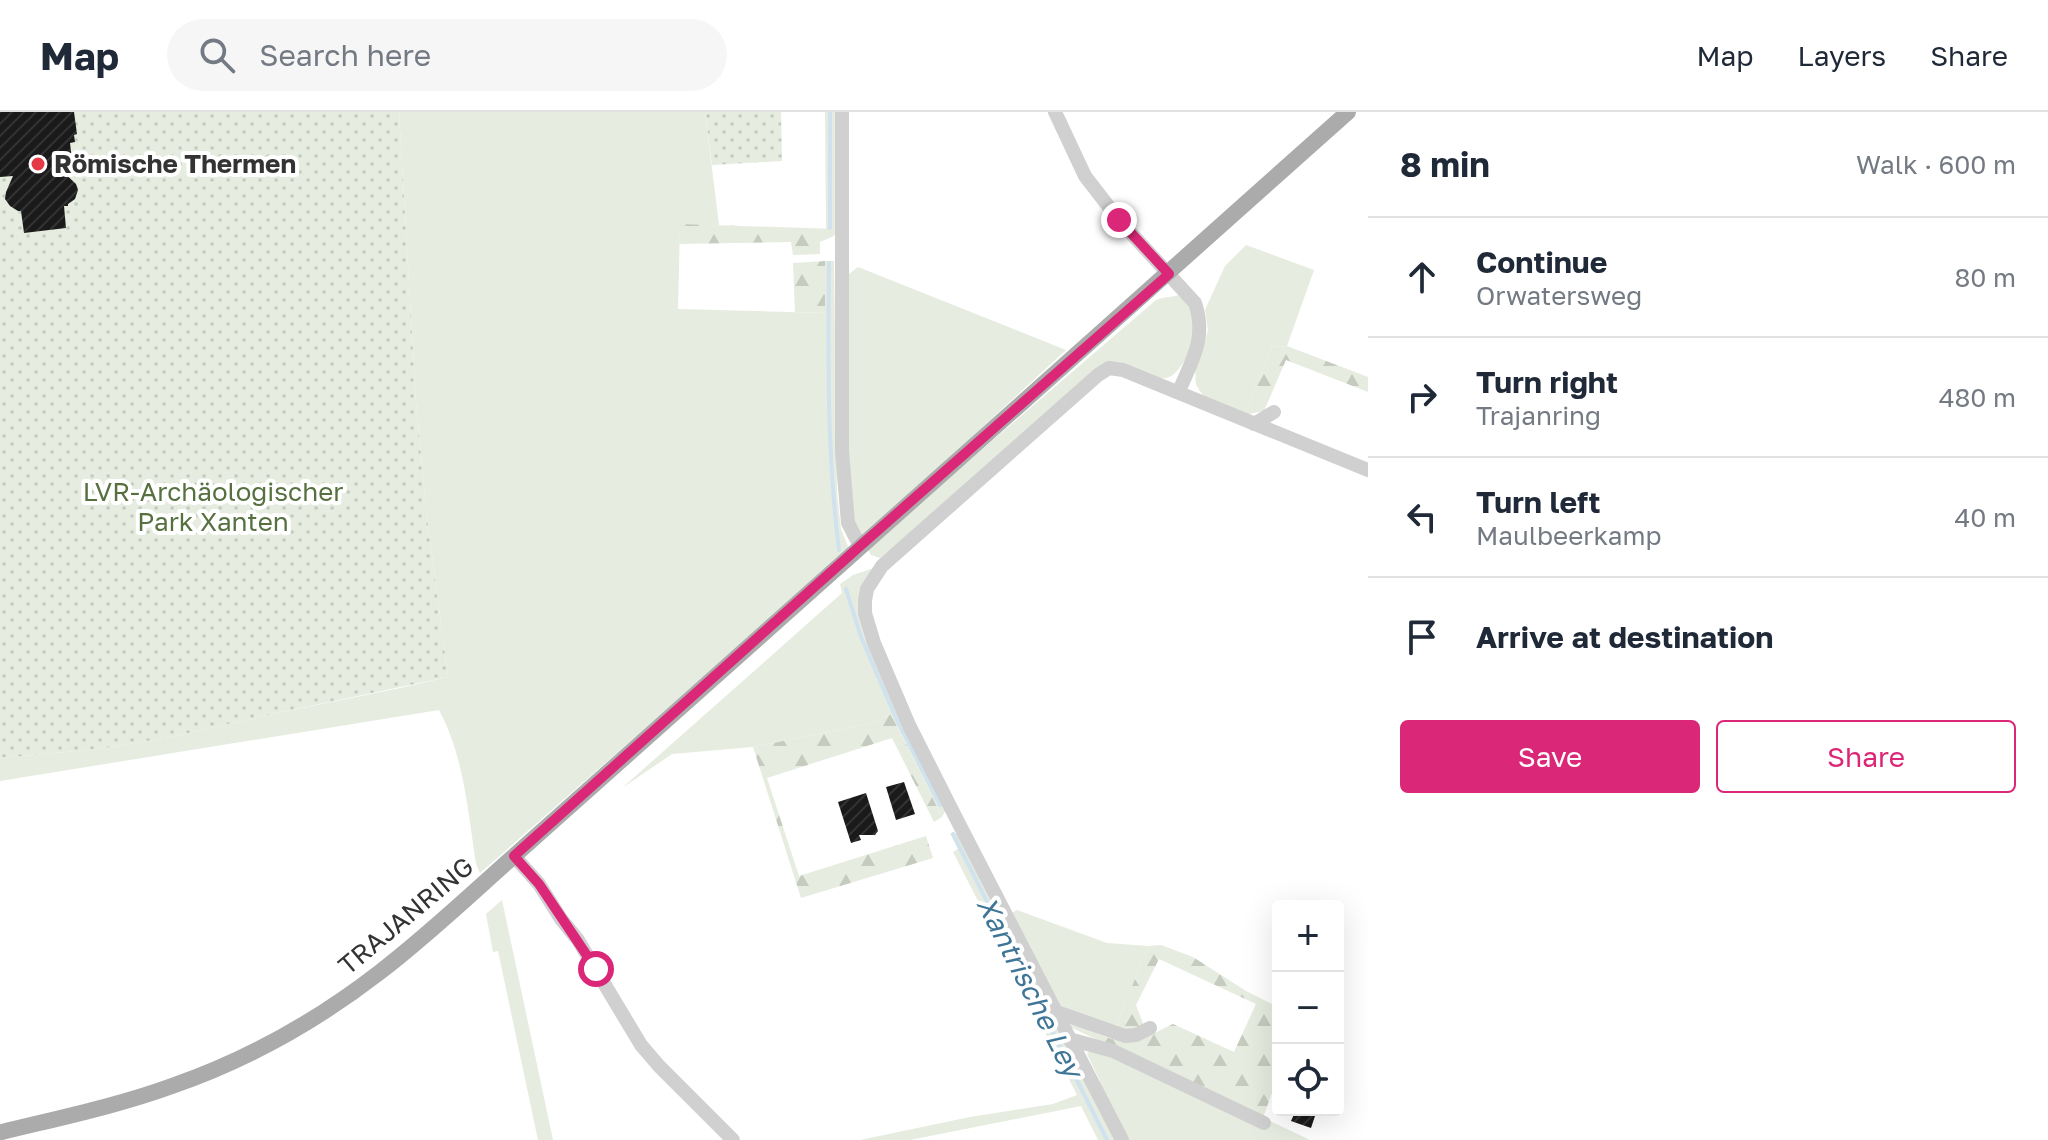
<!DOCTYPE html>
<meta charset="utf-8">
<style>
body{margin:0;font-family:"Golos Text",sans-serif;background:#f6f6f7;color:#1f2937}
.controls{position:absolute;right:24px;bottom:24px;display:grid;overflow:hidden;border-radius:8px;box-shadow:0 8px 32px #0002}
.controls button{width:72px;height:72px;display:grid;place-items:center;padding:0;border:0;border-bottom:2px solid #e0e1e3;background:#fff;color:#1f2937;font:40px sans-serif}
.stop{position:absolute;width:24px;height:24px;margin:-18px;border:6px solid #db2777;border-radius:50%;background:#fff}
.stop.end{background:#db2777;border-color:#fff;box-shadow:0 2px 8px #0008}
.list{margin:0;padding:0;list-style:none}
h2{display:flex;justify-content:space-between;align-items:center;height:104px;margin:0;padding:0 32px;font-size:34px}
h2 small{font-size:26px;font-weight:400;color:#747a83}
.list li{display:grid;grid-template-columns:52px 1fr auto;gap:24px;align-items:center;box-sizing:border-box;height:120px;padding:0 32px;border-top:2px solid #e0e1e3}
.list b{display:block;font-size:30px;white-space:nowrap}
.list p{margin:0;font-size:26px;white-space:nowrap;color:#747a83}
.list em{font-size:26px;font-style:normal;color:#747a83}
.actions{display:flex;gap:16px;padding:24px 32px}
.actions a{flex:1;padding:18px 0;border:2px solid #db2777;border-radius:8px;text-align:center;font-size:28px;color:#db2777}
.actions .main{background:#db2777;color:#fff}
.icon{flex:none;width:44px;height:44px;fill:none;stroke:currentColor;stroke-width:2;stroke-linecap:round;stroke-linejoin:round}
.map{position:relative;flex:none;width:1368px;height:1028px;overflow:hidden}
header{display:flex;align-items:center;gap:48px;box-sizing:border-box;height:112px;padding:0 40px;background:#fff;border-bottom:2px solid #e0e1e3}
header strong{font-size:38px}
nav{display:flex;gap:44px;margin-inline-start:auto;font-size:28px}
.search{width:560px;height:72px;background:#f6f6f7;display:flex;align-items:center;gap:20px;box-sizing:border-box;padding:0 28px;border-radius:44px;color:#747a83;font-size:30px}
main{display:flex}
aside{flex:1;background:#fff}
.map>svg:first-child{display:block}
.grass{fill:#e6ecdf}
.forest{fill:url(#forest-firs)}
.park{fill:url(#park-dots)}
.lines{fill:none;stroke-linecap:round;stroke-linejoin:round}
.stream{stroke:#cfe2ee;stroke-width:4}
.building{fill:url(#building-hatch)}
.minor{stroke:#d0d0d0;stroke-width:14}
.major{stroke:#ababab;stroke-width:16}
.route{stroke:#db2777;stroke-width:10}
.poi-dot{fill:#e63946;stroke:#fff;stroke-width:3}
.labels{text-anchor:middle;stroke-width:8;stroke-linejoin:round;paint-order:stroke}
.poi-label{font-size:26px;font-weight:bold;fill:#333;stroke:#fff;text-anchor:start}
.park-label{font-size:26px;fill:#56703f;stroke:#fff}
.street-label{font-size:26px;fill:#333;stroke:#fff}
.water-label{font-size:28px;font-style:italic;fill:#3f7597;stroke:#fff}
</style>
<header>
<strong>Map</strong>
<div class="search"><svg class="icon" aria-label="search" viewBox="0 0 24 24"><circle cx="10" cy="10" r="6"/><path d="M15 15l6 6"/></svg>Search here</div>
<nav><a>Map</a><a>Layers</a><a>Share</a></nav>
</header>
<main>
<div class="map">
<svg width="1368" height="1028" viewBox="0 0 1368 1028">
<defs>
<pattern id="forest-firs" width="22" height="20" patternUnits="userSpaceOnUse" patternTransform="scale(2)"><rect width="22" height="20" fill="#e6ecdf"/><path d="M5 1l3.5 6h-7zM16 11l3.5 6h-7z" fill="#c6cbc0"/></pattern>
<pattern id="park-dots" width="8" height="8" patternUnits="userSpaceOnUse" patternTransform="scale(2)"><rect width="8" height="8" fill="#e6ecdf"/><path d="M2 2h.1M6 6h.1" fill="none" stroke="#c6cbc0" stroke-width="1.8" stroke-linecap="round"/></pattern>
<pattern id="building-hatch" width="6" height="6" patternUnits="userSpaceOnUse" patternTransform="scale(2)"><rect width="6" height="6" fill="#1a1a1a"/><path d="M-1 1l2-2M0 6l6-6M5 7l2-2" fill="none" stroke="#333"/></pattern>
</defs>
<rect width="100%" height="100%" fill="#fff"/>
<!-- grass -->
<path class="grass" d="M399,0H705L719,113H680L678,197L825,201V149H834L837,381L841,417L849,437L480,761L476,752C468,700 464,644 439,598L0,669V646L98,637L171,625L258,605L400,576L448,565L427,406L416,290Z
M825,0H837V117H826Z
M1246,133L1314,158L1287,234L1272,235L1245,303L1206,288L1196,273L1195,255L1203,237L1208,218L1205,198L1225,154Z
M858,155L1066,238L861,427L854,415L847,343L846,176L849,162Z
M1178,183L1193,195C1193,203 1195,212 1195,220C1194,233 1180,264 1166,266C1154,268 1129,255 1117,251L880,446L871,443L867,436L1156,188C1165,184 1171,186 1178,183Z
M874,456L859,495L946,697L942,705L891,602L871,611L753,635L672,642L622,676L842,481L840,472L853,463Z
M950,721L960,722L1117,1028H1098L1081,994L910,1028H860L970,1005L1053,992L1077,983L953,740L958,737Z
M502,788L553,1028H538L498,839L493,840L486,802Z
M1017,798L1107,831L1148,834L1115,917L1057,893L1010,802Z
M1091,937L1270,1009L1310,1028H1127L1101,978L1100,969L1087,942Z"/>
<!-- forest -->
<path class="forest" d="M680,112L837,117L834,124L820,130V142L793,143L791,130L679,132Z
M825,149V201L795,200L793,151Z
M1287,234L1368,265V280L1286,248L1264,299L1245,303L1272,235Z
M891,602L942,705L934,710L892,626L767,666L799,764L926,724L933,746L801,786L753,635L871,611Z
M1161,833L1193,845L1246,879L1278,895V964L1263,1006L1068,914L1074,911C1090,918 1107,928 1124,929C1140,931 1159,918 1173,912L1234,940L1256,892L1159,847L1136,893L1144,914L1135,918L1115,917L1148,834Z"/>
<!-- park -->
<path class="park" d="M0,0H399L416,290L427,406L448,565L258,605L171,625L98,637L0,646Z
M705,0H781L782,49L712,53Z"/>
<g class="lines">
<!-- stream -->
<path class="stream" d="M830,116V0
M829,151C828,247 827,343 839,438
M846,477L861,525L896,606L940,693
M953,722L1107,1028"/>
</g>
<!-- building -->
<path class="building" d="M0,0H74L77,22L74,23L75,30L70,31L73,56L60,57L76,72L78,78L75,87L68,92V94H64L66,116L24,121L21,99H18L10,94L5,87L6,80L13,64L0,65Z
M904,670L915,702L896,708L886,675Z
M866,681L878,719L875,723H859L861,728L851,731L838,690Z
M1296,998H1317L1311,1016L1291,1009Z"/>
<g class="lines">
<!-- minor -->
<path class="minor" d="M842,0V339L848,411L860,434
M1055,0L1085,64L1119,108L1195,191C1207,226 1192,248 1179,279
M1254,312L1274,300
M514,744L539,772L561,807L578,828L641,933L659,954L733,1028
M1054,899L1125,924L1136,923L1150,916
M1069,927L1113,939L1264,1011
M1122,1028L956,706L909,613L874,531L865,501V489L867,477L882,454L1098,263L1109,256L1123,258L1368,358"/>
<!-- major -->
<path class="major" d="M2,1020C59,1006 117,994 172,974C247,948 318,908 380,860C427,824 470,783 514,744L1348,0"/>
</g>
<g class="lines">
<!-- route -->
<path class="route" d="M596,857L539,772L514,744L860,434L1169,162L1119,108"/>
</g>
<!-- markers -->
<circle class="poi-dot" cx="38" cy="52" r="8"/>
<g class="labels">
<!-- poi labels -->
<g class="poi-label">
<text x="54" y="61">Römische Thermen</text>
</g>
<!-- park labels -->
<g class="park-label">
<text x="213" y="389">LVR-Archäologischer<tspan x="213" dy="30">Park Xanten</tspan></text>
</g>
<!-- street labels -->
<g class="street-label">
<text transform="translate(406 804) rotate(-40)" y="9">TRAJANRING</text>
</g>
<!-- water labels -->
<g class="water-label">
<text transform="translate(1030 875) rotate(63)" y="10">Xantrische Ley</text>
</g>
</g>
</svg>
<div class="controls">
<button>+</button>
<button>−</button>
<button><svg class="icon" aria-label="locate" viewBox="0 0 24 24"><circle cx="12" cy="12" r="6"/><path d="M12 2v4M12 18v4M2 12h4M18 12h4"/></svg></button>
</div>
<div class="stop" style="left:596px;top:857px"></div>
<div class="stop end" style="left:1119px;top:108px"></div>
</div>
<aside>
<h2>8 min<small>Walk · 600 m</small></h2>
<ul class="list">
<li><svg class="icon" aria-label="ahead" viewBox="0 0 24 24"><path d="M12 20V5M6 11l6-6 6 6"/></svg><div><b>Continue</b><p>Orwatersweg</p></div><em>80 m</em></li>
<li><svg class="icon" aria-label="right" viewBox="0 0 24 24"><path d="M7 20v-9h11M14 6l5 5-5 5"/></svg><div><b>Turn right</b><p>Trajanring</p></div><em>480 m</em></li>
<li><svg class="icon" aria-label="left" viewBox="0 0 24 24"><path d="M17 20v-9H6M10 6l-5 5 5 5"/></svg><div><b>Turn left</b><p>Maulbeerkamp</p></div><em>40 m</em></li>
<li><svg class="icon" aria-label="arrive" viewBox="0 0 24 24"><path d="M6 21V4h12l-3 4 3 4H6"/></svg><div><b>Arrive at destination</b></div></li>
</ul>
<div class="actions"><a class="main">Save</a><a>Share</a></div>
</aside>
</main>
